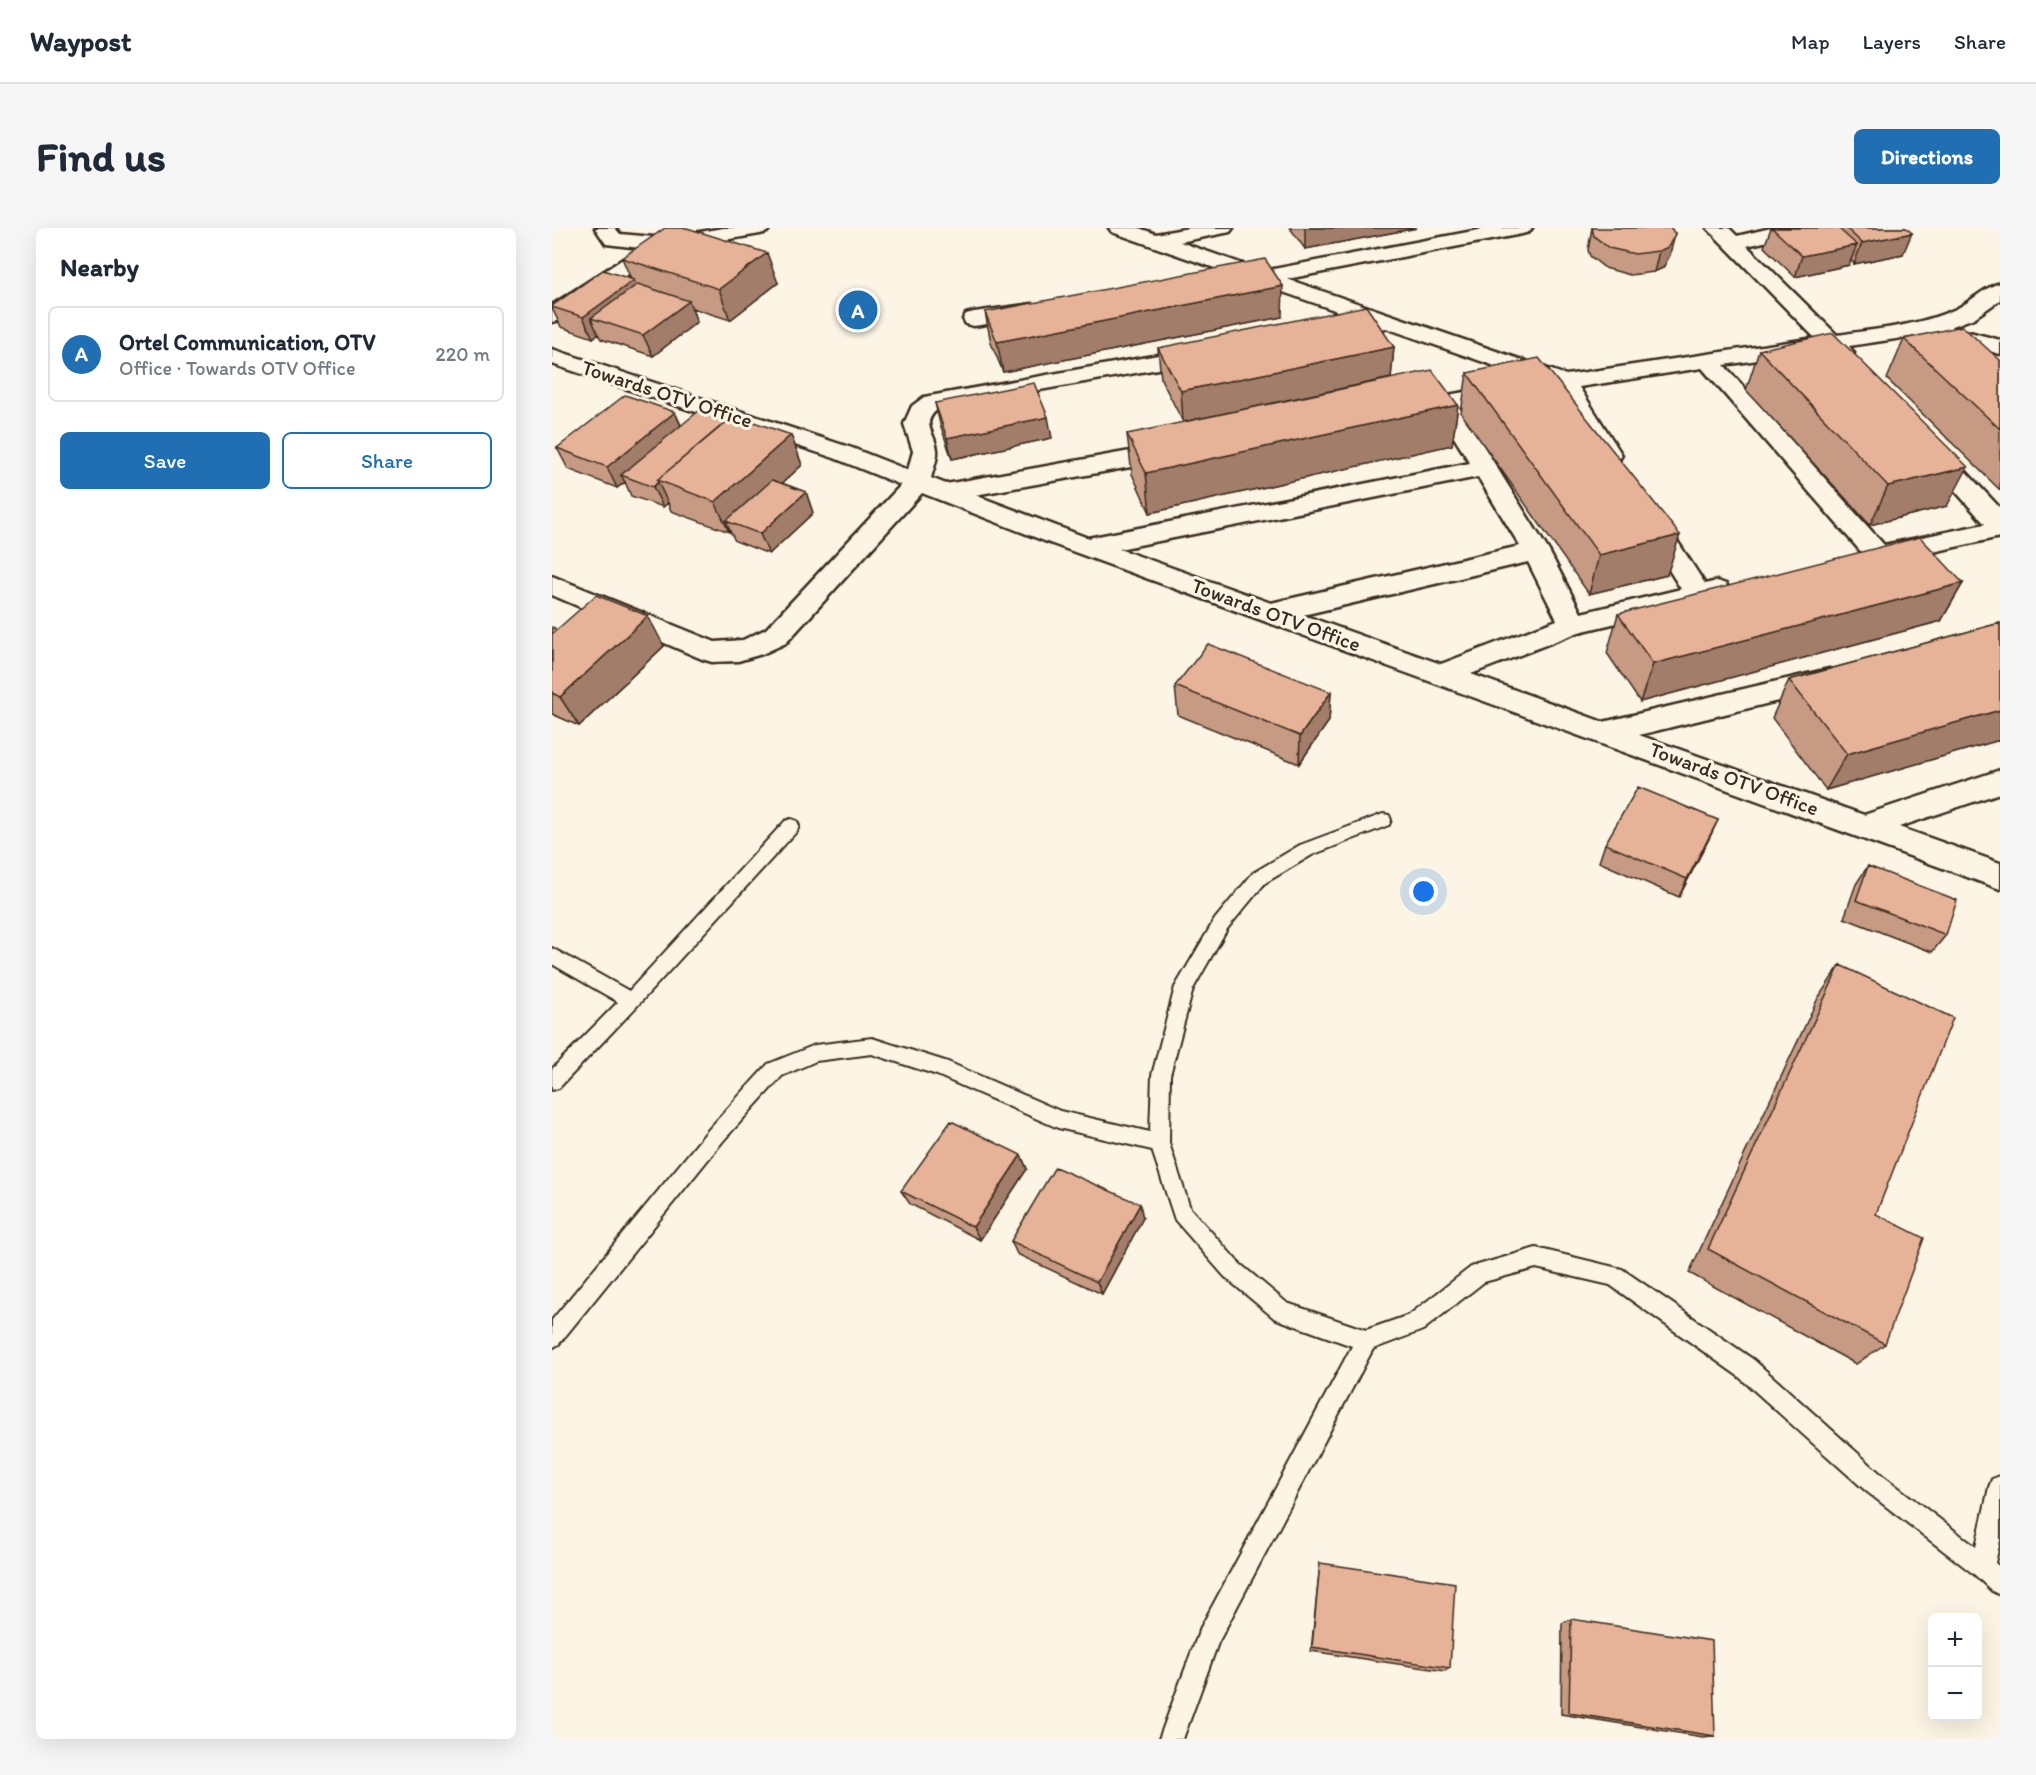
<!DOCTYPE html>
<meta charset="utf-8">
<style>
body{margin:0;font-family:Itim,sans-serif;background:#f6f6f7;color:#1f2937}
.controls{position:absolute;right:18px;bottom:18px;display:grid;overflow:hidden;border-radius:9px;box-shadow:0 6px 24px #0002}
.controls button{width:54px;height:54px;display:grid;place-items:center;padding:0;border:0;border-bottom:2px solid #e0e1e3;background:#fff;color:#1f2937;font:30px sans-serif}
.you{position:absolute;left:872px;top:664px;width:21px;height:21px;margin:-15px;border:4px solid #fff;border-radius:50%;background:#1a73e8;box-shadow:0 0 0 9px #1a73e833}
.badge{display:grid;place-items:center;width:39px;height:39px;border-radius:50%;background:#1f6fb2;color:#fff;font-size:20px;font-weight:700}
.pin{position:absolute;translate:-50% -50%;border:3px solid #fff;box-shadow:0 2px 6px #0006}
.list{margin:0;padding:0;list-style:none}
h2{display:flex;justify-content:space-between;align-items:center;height:78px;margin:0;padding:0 24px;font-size:26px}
h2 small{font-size:20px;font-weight:400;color:#747a83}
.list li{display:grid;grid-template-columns:39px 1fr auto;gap:18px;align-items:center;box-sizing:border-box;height:96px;margin:0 12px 12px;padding:0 12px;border:2px solid #e0e1e3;border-radius:9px}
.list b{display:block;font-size:22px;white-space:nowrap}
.list p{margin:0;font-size:20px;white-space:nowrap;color:#747a83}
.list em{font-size:20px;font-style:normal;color:#747a83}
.actions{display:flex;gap:12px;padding:18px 24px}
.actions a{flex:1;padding:14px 0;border:2px solid #1f6fb2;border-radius:9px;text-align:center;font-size:21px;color:#1f6fb2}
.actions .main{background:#1f6fb2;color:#fff}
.map{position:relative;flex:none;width:1448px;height:1511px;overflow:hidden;border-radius:9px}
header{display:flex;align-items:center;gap:36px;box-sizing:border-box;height:84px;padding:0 30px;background:#fff;border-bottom:2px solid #e0e1e3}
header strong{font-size:28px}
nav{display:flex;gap:33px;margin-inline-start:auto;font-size:21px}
.intro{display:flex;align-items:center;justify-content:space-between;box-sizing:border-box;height:144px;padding:0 36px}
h1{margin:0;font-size:42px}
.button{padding:15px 27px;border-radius:9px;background:#1f6fb2;color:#fff;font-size:21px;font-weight:700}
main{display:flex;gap:36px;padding:0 36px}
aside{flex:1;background:#fff;border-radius:9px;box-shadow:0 6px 24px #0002}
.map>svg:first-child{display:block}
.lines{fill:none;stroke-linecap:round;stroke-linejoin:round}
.lane-casing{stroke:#3b2a1e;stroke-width:4}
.street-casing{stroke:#3b2a1e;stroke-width:5}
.lane{fill:#fcf5e5;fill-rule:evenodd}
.street{fill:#fcf5e5;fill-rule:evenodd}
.wall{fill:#c69a83;stroke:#3b2a1e;stroke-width:1.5}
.shaded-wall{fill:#a17d6a;stroke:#3b2a1e;stroke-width:1.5}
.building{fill:#e6b398;stroke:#3b2a1e;stroke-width:1.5}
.labels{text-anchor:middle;stroke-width:6;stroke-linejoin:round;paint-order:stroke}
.street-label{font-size:21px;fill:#3b2a1e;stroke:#fcf5e5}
</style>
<header>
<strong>Waypost</strong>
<nav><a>Map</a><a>Layers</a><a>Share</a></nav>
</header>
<div class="intro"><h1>Find us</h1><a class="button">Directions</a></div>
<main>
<aside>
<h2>Nearby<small></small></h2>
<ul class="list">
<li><span class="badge">A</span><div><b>Ortel Communication, OTV</b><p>Office · Towards OTV Office</p></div><em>220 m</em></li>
</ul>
<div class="actions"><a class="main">Save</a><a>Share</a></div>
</aside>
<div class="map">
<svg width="1448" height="1511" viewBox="0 0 1448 1511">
<rect width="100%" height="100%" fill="#fcf5e5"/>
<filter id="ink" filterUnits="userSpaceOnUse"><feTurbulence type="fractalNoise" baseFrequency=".0167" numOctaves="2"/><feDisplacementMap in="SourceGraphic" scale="12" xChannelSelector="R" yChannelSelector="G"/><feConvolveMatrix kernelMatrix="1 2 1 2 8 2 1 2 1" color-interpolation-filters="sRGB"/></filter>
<g filter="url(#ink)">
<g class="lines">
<defs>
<path id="lane" d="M831,586L837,587L839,592L837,597L760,627L713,655L675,701L641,761L618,847L617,915L638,980L687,1035L735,1075L814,1102L857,1087L919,1039L984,1020L1070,1041L1202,1132L1330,1247L1424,1319L1437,1259L1440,1251L1448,1248V1313L1443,1335L1448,1339V1367L1440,1363L1423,1347L1314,1263L1186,1148L1058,1057L984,1040L932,1054L871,1102L821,1121L666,1415L631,1511H607L648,1401L800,1118L722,1090L673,1049L623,992L600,922L506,900L385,847L320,826L264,833L230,848L171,913L7,1116L0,1120V1092L157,901L216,836L263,817L320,810L396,834L508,883L598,904L600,847L623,759L663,691L701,645L748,617Z
M239,591L245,593L247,598L245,603L85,778L7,860L0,862V841L66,774L0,736V720L77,763L233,593Z"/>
<path id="street" d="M43,0H63L68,6L113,10L171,0H218L215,4L208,6L119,21L93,35L8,92L0,94V77L88,20L54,16Z
M557,0H587L604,6L637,0H681L678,4L628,14L711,43L937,0H980L977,4L970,6L735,51L1014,147L1263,110L1155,0H1177L1185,8L1219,0H1257L1254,4L1195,18L1285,107C1326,101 1366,98 1404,81C1419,74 1431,60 1448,55V72L1422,90L1398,99L1448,112V126L1377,106L1297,118L1302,125L1299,130C1288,133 1283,130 1275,122L1172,137L1332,317L1433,296L1369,225L1366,220L1369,215L1378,212L1387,215L1448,280V309L1332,335L1317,333L1150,140L1027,159L1070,227L1067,232L1058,235L1049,232L1005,162L907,179L997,323L1029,385L1129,361L1084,289L1088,283L1097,281L1106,283L1153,356L1165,353L1174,356L1178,362L1174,368L1165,371L1027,404L919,446L1051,494L1277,441L1287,444L1291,451L1287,458L1087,507L1312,587L1448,542V565L1347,599L1448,635V661L495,314L370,265L234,415L210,426L186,433L160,434L150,431L0,367V348L163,414L191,412L214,401L349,257L282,230L0,136V121L300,220L356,242L361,223L352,196L360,178L372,169L651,119L659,121L662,126L659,131L651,133L387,180C367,196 383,203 385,222C386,230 381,242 379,250L394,256L623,215L632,218L635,223L632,228L623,231L423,267L536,310L918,235L885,182L857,187L849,185L845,180L849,175L983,152L834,100L781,109L773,107L770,102L773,97L808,91L560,4ZM926,249L968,318L719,375L567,321ZM976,334L1005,392L889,436L751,387Z
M480,76L488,78L491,83L488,88L422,98L414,96L411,91L414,86L422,84Z"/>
</defs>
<!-- lane casing -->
<use href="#lane" class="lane-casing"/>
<!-- street casing -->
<use href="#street" class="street-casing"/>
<!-- lane -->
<use href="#lane" class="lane"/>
<!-- street -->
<use href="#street" class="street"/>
</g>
<!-- wall -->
<path class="wall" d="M738,0H865L753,21Z
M1040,0L1118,27L1111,40L1102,44L1078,47L1053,40L1038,28L1036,22Z
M1219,0H1354L1351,26L1302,36L1299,32L1297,37L1243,49L1212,19Z
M70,30L226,55L178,92L140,80L145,94L101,128L49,111L46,106L41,110L9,99L0,80V78L79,51Z
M433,84L730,89L451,144L439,115Z
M1352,111L1448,132V262L1335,151Z
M842,119L839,150L631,194L609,151L606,120Z
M1207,122L1395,278L1318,297L1194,162Z
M915,145L1115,347L1037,366L909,185Z
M383,175L500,210L400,231L388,196Z
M906,177L900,217L598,285L580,246L575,206Z
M123,184L129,197L178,191L239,207L250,237L230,255L254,264L261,285L217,326L183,313L178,303L177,304L119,283L116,275L111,279L79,268L73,254L65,260L16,241L5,220Z
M1411,355L1389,393L1088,474L1055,425L1066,386Z
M1448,395V512L1274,562L1220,490L1237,452Z
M0,399L3,400L4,403L112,418L27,498L0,486Z
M623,458L779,464L777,493L747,536L626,487Z
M1166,592L1127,669L1047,634L1053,616Z
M1316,638L1394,707L1380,724L1292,690L1304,656Z
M1288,737L1324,986L1333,1116L1304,1136L1137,1045L1266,770Z
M469,927L475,941L428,1012L358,976L349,963Z
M591,990L550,1066L465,1026L459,1013Z
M768,1335L898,1440L893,1443L759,1423Z
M1019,1391L1163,1508L1151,1509L1009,1486L1010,1395Z"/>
<!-- shaded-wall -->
<path class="shaded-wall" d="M753,0H865L753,21Z
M1360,5L1351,26L1302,36L1310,15Z
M1123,6L1118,27L1111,40L1102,44L1107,23Z
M1305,17L1297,37L1243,49L1250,28Z
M215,25L226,55L178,92L167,61Z
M82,52L91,73L39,90L46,106L41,110L31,89Z
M731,58L730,89L451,144L445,114Z
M137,73L145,94L101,128L91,107Z
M842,119L839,150L631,194L629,163Z
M906,177L900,217L598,285L594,245Z
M123,184L132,205L69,247L73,254L65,260L55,239Z
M496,189L500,210L400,231L395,210Z
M239,207L250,237L185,297L174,293L178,303L177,304L163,274Z
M1416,239L1395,278L1318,297L1336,258Z
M106,254L116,275L111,279L101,259Z
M254,264L261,285L217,326L208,306Z
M1128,307L1115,347L1037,366L1047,327Z
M1411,355L1389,393L1088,474L1101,436Z
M96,388L112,418L27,498L8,469Z
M779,464L777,493L747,536L748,508Z
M1448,482V512L1274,562L1295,526Z
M1166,592L1157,611L1127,669L1135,651Z
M469,927L475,941L428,1012L421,999Z
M588,976L591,990L550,1066L545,1054Z"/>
<!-- building -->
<path class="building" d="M113,0H135L215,25L167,61L70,30Z
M1040,0H1119L1123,6L1116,19L1107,23L1083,26L1057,20L1042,8Z
M1220,0H1286L1305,17L1250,28Z
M1294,0H1354L1360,5L1310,15Z
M713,31L731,58L445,114L433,84Z
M51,42L82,52L31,89L0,79V78Z
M86,56L137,73L91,107L39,90Z
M814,78L842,119L629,163L606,120Z
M1410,98L1448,132V201L1352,111Z
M1281,105L1416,239L1336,258L1207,122Z
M987,130L1128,307L1047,327L915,145Z
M880,142L906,177L594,245L575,206Z
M482,155L496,189L395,210L383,175Z
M73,167L123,184L55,239L5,220Z
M149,181L178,191L105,252L106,254L101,259L69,247Z
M182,187L239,207L163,274L105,252Z
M220,252L254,264L208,306L174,293Z
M1368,309L1411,355L1101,436L1066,386Z
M44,367L96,388L8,469L0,465V406Z
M1448,395V482L1295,526L1237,452Z
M656,416L779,464L748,508L623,458Z
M1086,559L1166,592L1135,651L1053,616Z
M1316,638L1405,672L1394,707L1304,672Z
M1288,737L1401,790L1324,986L1372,1010L1333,1116L1156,1021Z
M399,893L469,927L421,999L349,963Z
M503,939L588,976L545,1054L459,1013Z
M768,1335L903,1355L898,1440L760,1419Z
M1019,1391L1160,1413L1163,1508L1017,1485Z"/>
</g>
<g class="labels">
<!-- street labels -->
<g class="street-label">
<text transform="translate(115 166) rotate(18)" y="7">Towards OTV Office</text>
<text transform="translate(724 387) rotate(20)" y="7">Towards OTV Office</text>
<text transform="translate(1182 551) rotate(20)" y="7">Towards OTV Office</text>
</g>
</g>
</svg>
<div class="controls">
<button>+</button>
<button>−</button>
</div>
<div class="you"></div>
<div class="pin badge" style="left:306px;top:82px">A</div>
</div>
</main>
